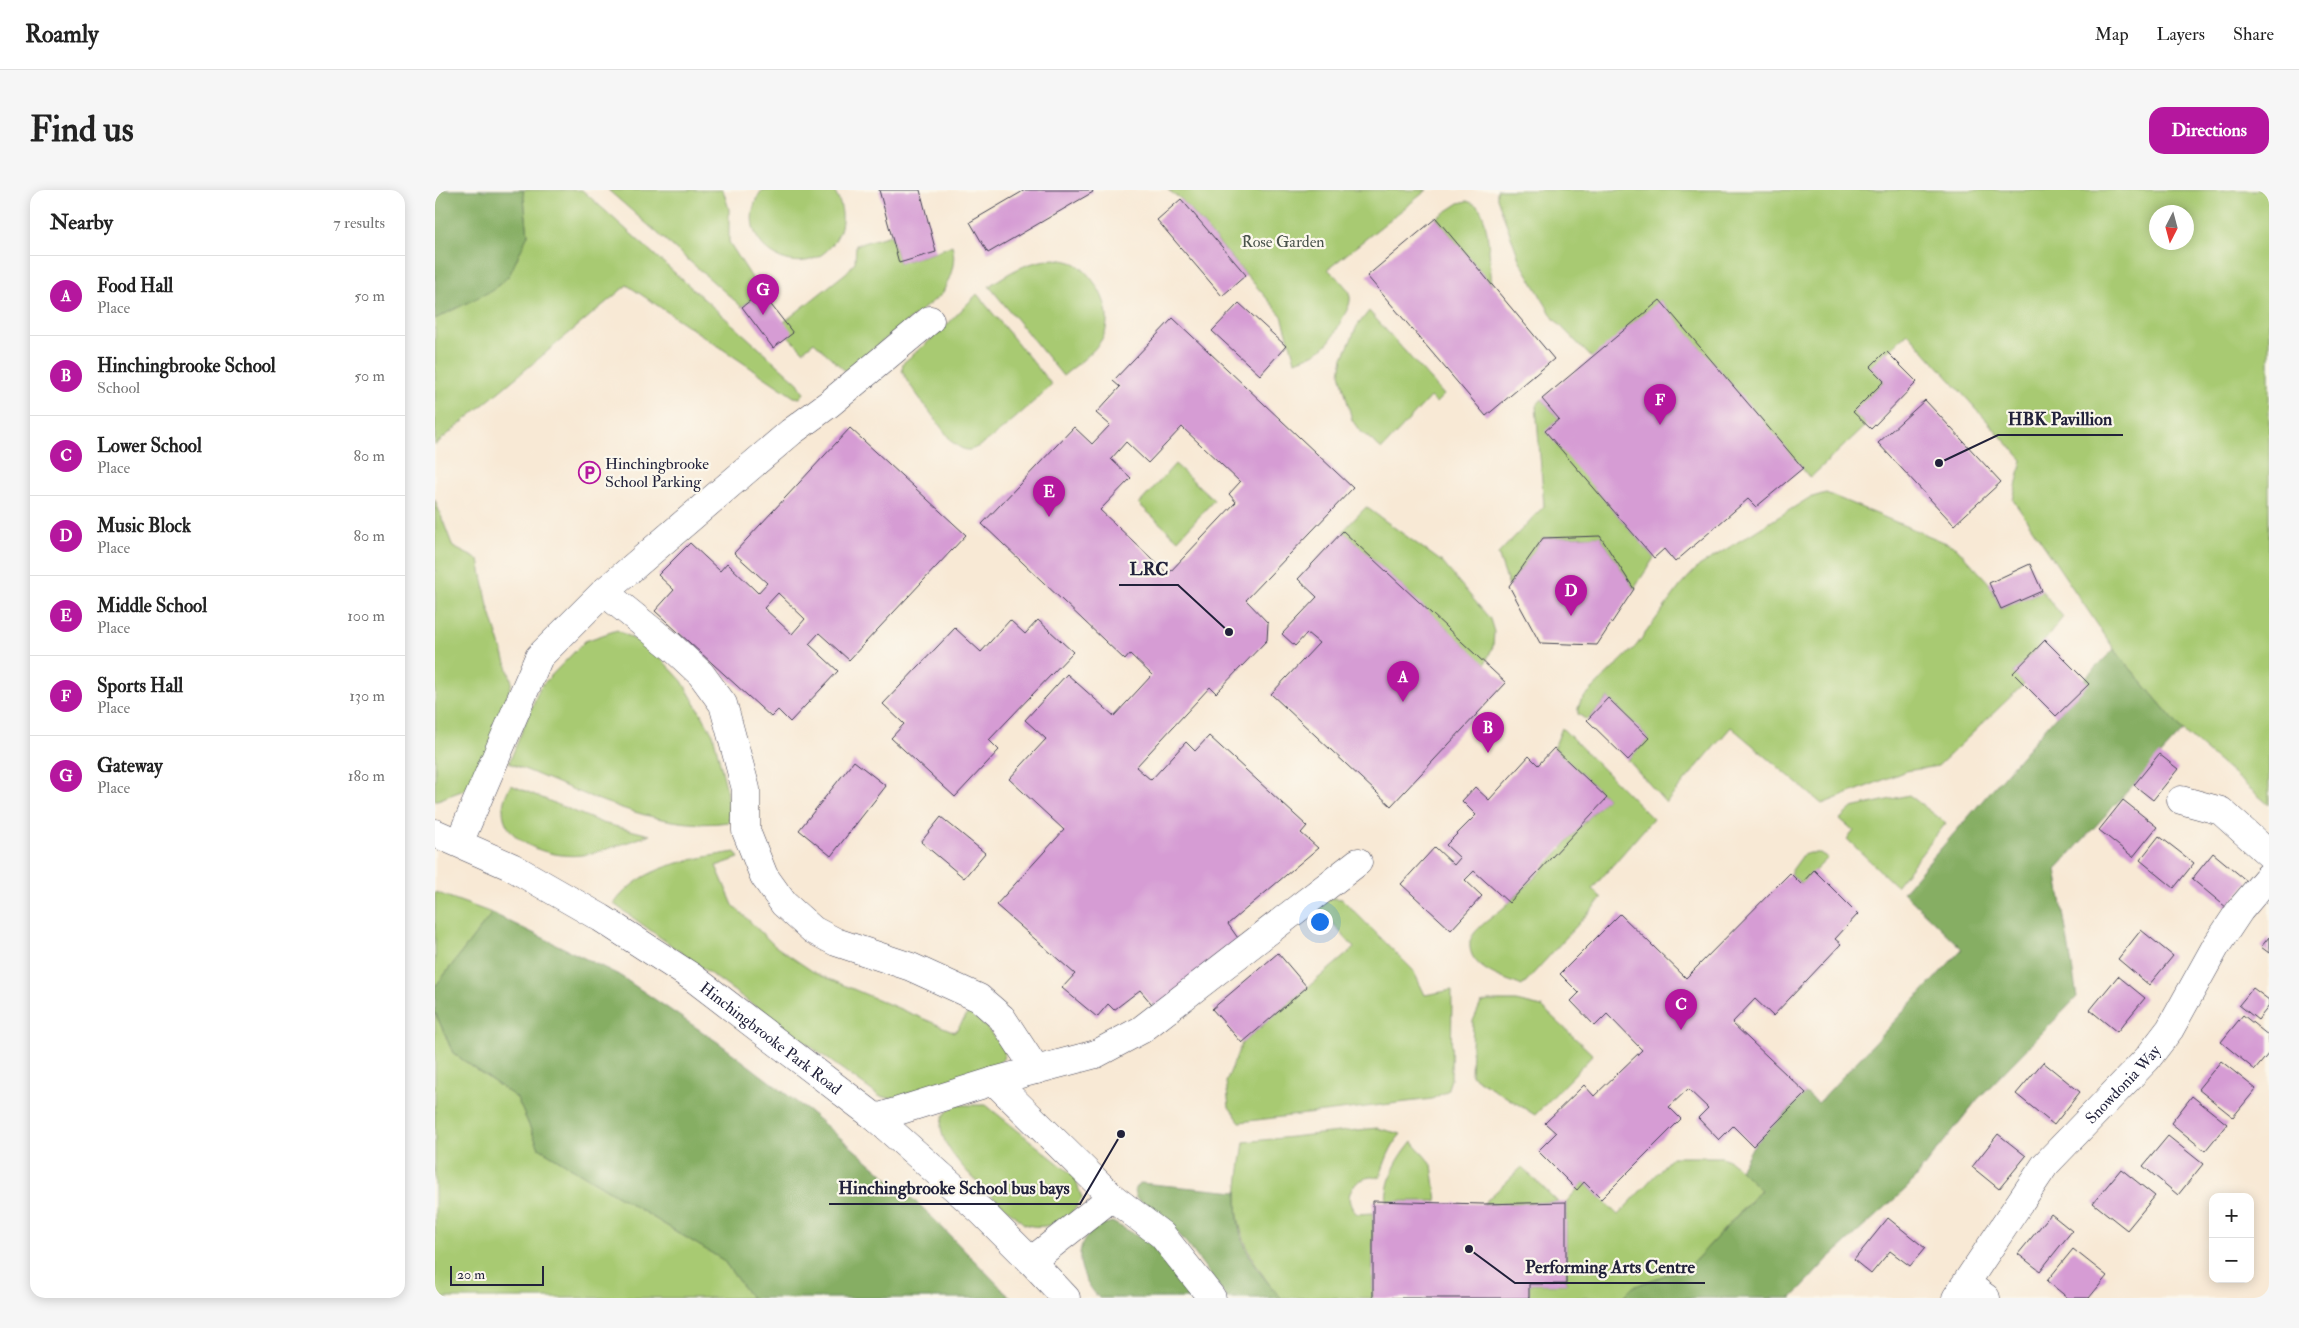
<!DOCTYPE html>
<meta charset="utf-8">
<style>
body{margin:0;font-family:"IM FELL Double Pica",serif;background:#f6f6f6;color:#222}
.controls{position:absolute;right:15px;bottom:15px;display:grid;overflow:hidden;border-radius:10px;box-shadow:0 2px 12px #0003}
.controls button{width:45px;height:45px;display:grid;place-items:center;padding:0;border:0;border-bottom:1px solid #e0e0e0;background:#fff;color:#222;font:25px sans-serif}
.compass{position:absolute;left:1714px;top:15px;width:45px;height:45px;border-radius:50%;background:#fff;box-shadow:0 2px 12px #0003;rotate:186deg}
.scale{position:absolute;left:15px;bottom:12px;width:94px;box-sizing:border-box;padding-left:5px;border:2px solid #22223b;border-top:0;font-size:14px;line-height:18px;white-space:nowrap;color:#22223b;-webkit-text-stroke:4px #fbf7ec;paint-order:stroke}
.you{position:absolute;left:884px;top:731px;width:18px;height:18px;margin:-12px;border:4px solid #fff;border-radius:50%;background:#1a73e8;box-shadow:0 0 0 8px #1a73e833}
.badge{display:grid;place-items:center;width:32px;height:32px;border-radius:50%;background:#b5179e;color:#fff;font-size:16px;font-weight:700}
.pin{position:absolute;translate:-50% -41px;filter:drop-shadow(0 1px 2px #0008)}
.pin::after{content:'';position:absolute;top:26px;width:18px;height:15px;background:inherit;clip-path:polygon(0 0,100% 0,50% 100%)}
.list{margin:0;padding:0;list-style:none}
h2{display:flex;justify-content:space-between;align-items:center;height:65px;margin:0;padding:0 20px;font-size:21px}
h2 small{font-size:16px;font-weight:400;color:#767676}
.list li{display:grid;grid-template-columns:32px 1fr auto;gap:15px;align-items:center;box-sizing:border-box;height:80px;padding:0 20px;border-top:1px solid #e0e0e0}
.list b{display:block;font-size:19px;white-space:nowrap}
.list p{margin:0;font-size:16px;white-space:nowrap;color:#767676}
.list em{font-size:16px;font-style:normal;color:#767676}
.map{position:relative;flex:none;width:1834px;height:1108px;overflow:hidden;border-radius:15px}
header{display:flex;align-items:center;gap:30px;box-sizing:border-box;height:70px;padding:0 25px;background:#fff;border-bottom:1px solid #e0e0e0}
header strong{font-size:24px}
nav{display:flex;gap:28px;margin-inline-start:auto;font-size:18px}
.intro{display:flex;align-items:center;justify-content:space-between;box-sizing:border-box;height:120px;padding:0 30px}
h1{margin:0;font-size:35px}
.button{padding:12px 22px;border-radius:15px;background:#b5179e;color:#fff;font-size:18px;font-weight:700}
main{display:flex;gap:30px;padding:0 30px}
aside{flex:1;background:#fff;border-radius:15px;box-shadow:0 2px 12px #0003}
.map>svg:first-child{display:block}
.green{fill:#a8ca72;stroke:#657656;fill-rule:evenodd}
.forest{fill:#86ae64;stroke:#546850}
.building{fill:#d69cd4;fill-rule:evenodd}
.lines{fill:none;stroke-linecap:round;stroke-linejoin:round}
.minor-casing{stroke:#424052;stroke-width:29}
.minor{stroke:#fff;stroke-width:28}
.labels{text-anchor:middle;stroke-width:4.5;stroke-linejoin:round;paint-order:stroke}
.park-label{font-size:16px;fill:#4a544c;stroke:#fbf7ec}
.poi-label{font-size:16px;fill:#22223b;stroke:#fbf7ec;text-anchor:start}
.street-label{font-size:16px;fill:#22223b;stroke:#fbf7ec}
.leader{fill:none;stroke:#22223b;stroke-width:2}
.callout-dot{fill:#22223b;stroke:#fbf7ec;stroke-width:2}
.callout-label{font-size:18px;text-anchor:middle;font-weight:bold;fill:#22223b;stroke:#fbf7ec;stroke-width:4.5;stroke-linejoin:round;paint-order:stroke}
</style>
<header>
<strong>Roamly</strong>
<nav><a>Map</a><a>Layers</a><a>Share</a></nav>
</header>
<div class="intro"><h1>Find us</h1><a class="button">Directions</a></div>
<main>
<aside>
<h2>Nearby<small>7 results</small></h2>
<ul class="list">
<li><span class="badge">A</span><div><b>Food Hall</b><p>Place</p></div><em>50 m</em></li>
<li><span class="badge">B</span><div><b>Hinchingbrooke School</b><p>School</p></div><em>50 m</em></li>
<li><span class="badge">C</span><div><b>Lower School</b><p>Place</p></div><em>80 m</em></li>
<li><span class="badge">D</span><div><b>Music Block</b><p>Place</p></div><em>80 m</em></li>
<li><span class="badge">E</span><div><b>Middle School</b><p>Place</p></div><em>100 m</em></li>
<li><span class="badge">F</span><div><b>Sports Hall</b><p>Place</p></div><em>130 m</em></li>
<li><span class="badge">G</span><div><b>Gateway</b><p>Place</p></div><em>180 m</em></li>
</ul>
</aside>
<div class="map">
<svg width="1834" height="1108" viewBox="0 0 1834 1108">
<rect width="100%" height="100%" fill="#fbf7ec"/>
<filter id="ink" filterUnits="userSpaceOnUse"><feTurbulence type="fractalNoise" baseFrequency=".02" numOctaves="2"/><feDisplacementMap in="SourceGraphic" scale="10" xChannelSelector="R" yChannelSelector="G"/><feConvolveMatrix kernelMatrix="1 2 1 2 8 2 1 2 1" color-interpolation-filters="sRGB"/></filter>
<filter id="wash" filterUnits="userSpaceOnUse"><feTurbulence type="fractalNoise" baseFrequency=".0096" numOctaves="4" result="noise"/><feDisplacementMap in="SourceGraphic" scale="20" xChannelSelector="R" yChannelSelector="G"/><feGaussianBlur stdDeviation="1.12" result="paint"/><feColorMatrix in="noise" values="0 0 0 0 0 0 0 0 0 0 0 0 0 0 0 0 0 1.4 0 .05"/><feComposite in="paint" operator="in"/></filter>
<g filter="url(#wash)">
<rect width="100%" height="100%" fill="#f8e9d5"/>
<!-- green -->
<path class="green" d="M88,0H147L363,193L369,203L365,208L359,207L192,95L0,255V129L18,119L93,45Z
M173,0H288L294,19V52L326,102L307,117Z
M327,0H398C407,12 410,29 404,43C376,105 288,55 327,0Z
M733,0H992L893,79C900,87 914,96 915,107C916,114 911,122 907,129C895,155 888,162 860,171L847,126L746,9Z
M1062,0H1834V615L1748,541L1679,459L1578,310L1587,270L1473,143L1435,177L1449,191L1419,222L1431,235L1375,288L1225,110L1157,168L1119,129L1085,71L1062,8ZM1722,22H1752V52H1722Z
M1032,11C1037,13 1041,14 1045,19C1054,33 1055,78 1057,95L1001,28L1024,13Z
M456,45L464,73L501,62L517,55C522,73 515,88 507,104L410,181L379,152L368,161L353,146L349,132L412,82L420,72L421,55Z
M619,69C627,70 638,71 644,76C664,92 681,125 667,149C658,164 641,175 628,186L554,96C577,81 591,72 619,69Z
M542,104L617,195C602,208 551,258 534,260C527,260 523,256 517,252L472,191L467,180L468,173L507,140Z
M934,121L1009,205L1001,213L995,207L947,259L924,240L917,230L905,183L908,168L922,136Z
M1107,209L1124,229L1111,241L1219,368L1199,399L1165,346L1108,348L1074,396L1063,364L1109,316L1101,216Z
M740,274L779,310L743,350L704,314Z
M1391,303L1521,357L1554,393L1566,419L1607,401L1628,427L1610,450L1578,483L1589,494L1503,576L1471,581L1387,614L1296,537L1231,613L1193,570L1214,548L1173,508L1152,530L1143,524V518L1146,510L1201,456L1246,395L1264,376L1374,308Z
M0,310L18,357L44,370L53,416L77,492L54,563L40,590L29,600L0,611Z
M931,317L1007,372L1055,429L1059,442L1058,456L1050,474L908,341Z
M182,440L217,459L247,491L278,544L291,597L294,632C221,643 141,599 74,573L105,497L150,451Z
M1127,538L1218,629L1157,699L1167,708L1087,796C1069,788 1032,779 1035,752C1037,740 1058,727 1067,719C1105,686 1137,645 1172,608L1119,558Z
M76,595L167,633L215,645C194,651 168,662 147,665C107,670 46,643 76,595Z
M1474,605L1511,633L1461,696L1412,649L1419,641L1405,629L1417,618Z
M300,662L304,668L281,676L298,715L340,756L380,783L520,842L534,822C549,834 560,846 570,862L568,869L561,876L465,906L454,908L444,906L179,714C206,675 257,669 300,662Z
M1374,663H1385L1393,668L1366,694L1355,683L1368,665Z
M0,702L57,723L0,797Z
M898,708L907,709L978,780L990,805L1017,800L1016,889L1012,901L997,909L805,932L794,917L791,892L807,853L919,758L883,716Z
M1053,811H1081L1107,817L1158,865L1100,925L1036,885L1038,831L1046,813Z
M0,822L18,863L82,908L104,958L288,1070L316,1108H0Z
M523,915H551L639,986L647,1008C636,1030 612,1042 589,1034C569,1015 466,938 523,915Z
M942,938L966,944C955,956 950,972 945,987C922,984 903,1005 922,1024L938,1023V1108H847C836,1098 829,1087 821,1074C794,1028 802,1003 809,952Z
M977,951L997,975L1002,1011H951C952,987 962,969 977,951Z
M1237,967H1287L1297,972L1326,999L1226,1108H1094V1094H1131V1012L1149,992L1183,1025Z
M1087,977L1123,1012L1048,1014Z"/>
<!-- forest -->
<path class="forest" d="M0,0H88L93,45L74,86L58,100L0,129Z
M1679,459L1748,541L1621,679L1642,807L1542,910L1473,997L1393,1069L1357,1108H1187L1198,1097L1256,1075L1326,1000L1305,980L1318,956L1371,903L1383,913L1527,759L1468,702L1621,526L1653,494L1649,489Z
M57,723L184,785L284,853L376,923L487,1017L576,1108H316L288,1070L104,958L82,908L18,863L0,822V797Z
M705,993L802,1002C802,1016 802,1031 806,1045C813,1068 830,1092 847,1108H792C766,1073 740,1030 701,1008L699,1001Z
M677,1032L713,1051L760,1108H664C639,1081 634,1043 677,1032Z"/>
<g id="blocks">
<!-- building -->
<path class="building" d="M444,0H485L501,62L464,73Z
M590,0H657L658,2L553,63L535,32Z
M746,9L811,85L787,106L722,30Z
M1001,28L1119,169L1051,226L932,86Z
M326,102L358,143L338,158L307,117Z
M1225,110L1368,278L1321,317L1313,309L1240,372L1229,359L1219,368L1110,241L1124,229L1107,209Z
M804,113L851,156L825,185L777,141Z
M738,128L918,298L811,410L833,433L832,450L781,503L775,497L701,577L716,590L751,552L760,561L774,546L872,636L866,643L883,658L793,734L805,751L721,819L705,800L679,820L673,814L662,827L627,798L640,784L561,715L629,640L574,589L611,549L590,530L632,484L679,526L717,485L695,464L690,470L547,334L639,237L657,254L675,235L661,223L685,197L678,191ZM747,237L805,292L794,304L801,312L733,384L665,320L696,288L676,269L691,252L713,273Z
M1451,161L1482,192L1436,239L1418,222L1449,191L1435,177Z
M1490,210L1566,292L1519,335L1443,253Z
M415,238L531,345L414,470L384,443L374,454L403,481L355,532L343,520L336,527L220,421L239,400L223,385L255,353L285,381L292,373L323,403L332,393L299,363ZM343,403L370,429L357,444L329,418Z
M908,341L1071,493L956,616L836,504L884,453L872,443L860,456L847,444L882,407L863,389Z
M1165,346L1199,399L1162,455L1105,453L1074,396L1108,348Z
M1595,374L1607,401L1566,419L1554,393Z
M575,430L590,444L603,430L638,462L554,550L564,560L520,607L456,548L469,534L448,514L520,438L546,462Z
M1610,450L1654,494L1621,526L1578,483Z
M1173,508L1214,548L1193,570L1152,530Z
M1119,558L1172,608L1074,713L1039,681L1030,690L1047,706L1016,740L966,694L1000,657L1019,675L1025,668L1011,655L1041,625L1027,611L1040,597L1054,610L1094,566L1103,575Z
M1724,564L1743,579L1718,610L1699,595Z
M419,571L451,596L396,666L364,640Z
M1688,610L1722,637L1698,667L1664,640Z
M506,627L550,663L529,688L486,652Z
M1724,646L1759,673L1739,698L1705,670Z
M1778,663L1813,692L1792,718L1757,689Z
M1379,680L1423,724L1400,749L1406,754L1338,826L1320,809L1297,833L1371,903L1318,956L1298,936L1284,950L1263,928L1273,918L1253,899L1234,917L1246,929L1166,1009L1149,992L1142,1000L1103,961L1121,943L1110,933L1149,895L1159,906L1207,860L1172,824L1160,836L1136,811L1144,803L1125,784L1185,724L1251,788L1355,683L1366,694Z
M1706,740L1738,766L1714,795L1683,769Z
M1834,747V763L1826,757Z
M843,763L872,797L807,853L777,819Z
M1683,786L1710,808L1682,842L1655,820Z
M1818,798L1834,810V816L1823,830L1804,815Z
M1808,825L1834,846V863L1820,880L1786,852Z
M1786,871L1821,899L1798,927L1763,899Z
M1608,872L1645,902L1619,935L1581,904Z
M1757,906L1792,934L1770,961L1736,933Z
M1563,944L1591,966L1564,999L1537,977Z
M1733,946L1768,974L1743,1005L1708,976Z
M1686,979L1720,1006L1692,1040L1658,1013Z
M938,1011L1048,1014L1131,1012V1094H1094V1108H938Z
M1616,1024L1637,1041L1605,1081L1583,1064Z
M1453,1028L1490,1058L1475,1076L1455,1061L1436,1084L1419,1070Z
M1638,1059L1672,1086L1654,1108H1633L1612,1091Z"/>
</g>
</g>
<g filter="url(#ink)">
<use href="#blocks" fill-opacity="0" stroke="#424052" stroke-width="1"/>
<g class="lines">
<defs>
<g id="minor">
<path d="M169,402L237,457L266,484L288,514L311,599V641L329,686L349,714L378,740L401,752L476,777L544,808L567,828L601,880"/>
<path d="M1746,610L1786,621L1834,664"/>
<path id="s1" d="M0,643L77,677L166,728L257,787L441,928L547,1022L596,1071L631,1108"/>
<path d="M24,653L104,467L169,402L356,242L394,214L495,130"/>
<path d="M559,891L661,864L706,840L923,672"/>
<path d="M441,928L559,891L677,1007L596,1071"/>
<path d="M677,1007L727,1045L777,1108"/>
<path d="M1532,1094L1551,1108"/>
<path id="s2" d="M1521,1108L1610,975L1712,869L1735,839L1781,756L1805,720L1834,686"/>
</g>
</defs>
<!-- minor casing -->
<use href="#minor" class="minor-casing"/>
<!-- minor -->
<use href="#minor" class="minor"/>
</g>
</g>
<!-- icons -->
<defs>
<symbol id="parking-ring" viewBox="-11 -11 22 22"><circle r="9.5" fill="#fbf7ec" stroke="#b5179e" stroke-width="1.5"/><path d="M-3.5-5.5H1a3.5 3.5 0 0 1 0 7H-1V5.5H-3.5ZM-1-3.4V-.6H.8a1.4 1.4 0 0 0 0-2.8Z" fill="#b5179e"/></symbol>
</defs>
<g fill-rule="evenodd">
<use href="#parking-ring" x="142" y="270" width="25" height="25"/>
</g>
<g class="labels">
<!-- park labels -->
<g class="park-label">
<text x="848" y="57">Rose Garden</text>
</g>
<!-- poi labels -->
<g class="poi-label">
<text x="170" y="279">Hinchingbrooke<tspan x="170" dy="18">School Parking</tspan></text>
</g>
<!-- street labels -->
<g class="street-label">
<text dy="6" stroke="none"><textPath href="#s1" startOffset="395">Hinchingbrooke Park Road</textPath></text>
<text dy="6" stroke="none"><textPath href="#s2" startOffset="272">Snowdonia Way</textPath></text>
</g>
</g>
<!-- callouts -->
<path class="leader" d="M1504 273L1563 245H1688M794 442L743 395H684M686 944L645 1014H394M1034 1059L1080 1093H1270"/>
<g class="callout-dot">
<circle cx="1504" cy="273" r="5"/>
<circle cx="794" cy="442" r="5"/>
<circle cx="686" cy="944" r="5"/>
<circle cx="1034" cy="1059" r="5"/>
</g>
<g class="callout-label">
<text x="1625" y="235">HBK Pavillion</text>
<text x="714" y="385">LRC</text>
<text x="519" y="1004">Hinchingbrooke School bus bays</text>
<text x="1175" y="1083">Performing Arts Centre</text>
</g>
</svg>
<div class="controls">
<button>+</button>
<button>−</button>
</div>
<svg class="compass" viewBox="-18 -18 36 36"><path d="M0-13l5 13h-10z" fill="#e53935"/><path d="M0 13l5-13h-10z" fill="#767676"/></svg>
<div class="scale">20 m</div>
<div class="you"></div>
<div class="pin badge" style="left:968px;top:512px">A</div>
<div class="pin badge" style="left:1053px;top:563px">B</div>
<div class="pin badge" style="left:1246px;top:840px">C</div>
<div class="pin badge" style="left:1136px;top:426px">D</div>
<div class="pin badge" style="left:614px;top:327px">E</div>
<div class="pin badge" style="left:1225px;top:235px">F</div>
<div class="pin badge" style="left:328px;top:125px">G</div>
</div>
</main>
